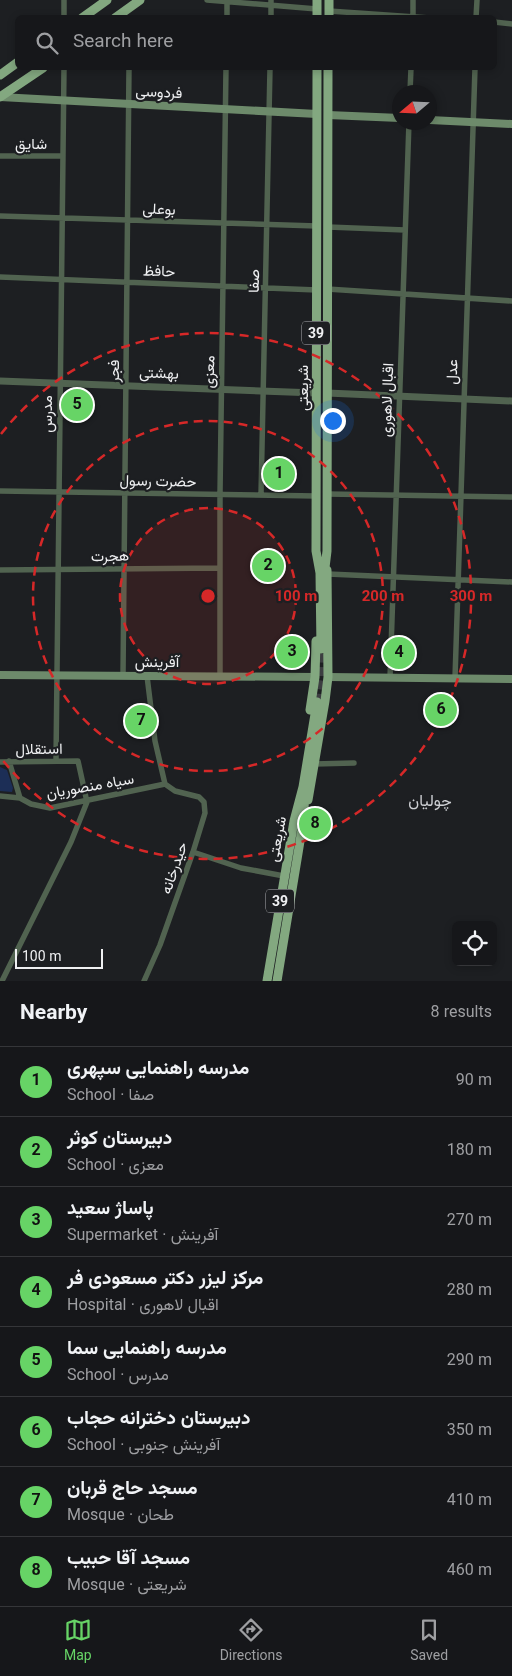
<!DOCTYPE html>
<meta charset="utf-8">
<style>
body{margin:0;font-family:Georgia,Vazirmatn,serif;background:#1f2023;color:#f1f3f6}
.controls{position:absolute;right:15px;bottom:15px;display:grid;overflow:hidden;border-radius:8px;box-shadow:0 2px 8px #0003}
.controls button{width:45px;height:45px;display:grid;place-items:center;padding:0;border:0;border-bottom:1px solid #353639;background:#16171a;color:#f1f3f6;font:25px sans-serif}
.compass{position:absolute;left:392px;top:85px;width:45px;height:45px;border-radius:50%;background:#16171a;box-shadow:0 2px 8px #0003;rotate:251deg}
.scale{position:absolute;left:15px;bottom:12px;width:88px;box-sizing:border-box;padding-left:5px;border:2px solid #eff0f2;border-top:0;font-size:14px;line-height:18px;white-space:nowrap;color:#eff0f2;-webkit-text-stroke:4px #1d1f22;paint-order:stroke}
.you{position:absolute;left:332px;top:420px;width:18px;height:18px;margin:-12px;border:4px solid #fff;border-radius:50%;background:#1a73e8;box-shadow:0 0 0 8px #1a73e833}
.badge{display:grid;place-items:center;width:32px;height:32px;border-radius:50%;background:#67d466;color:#111;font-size:16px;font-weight:700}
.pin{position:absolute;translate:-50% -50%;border:2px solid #fff;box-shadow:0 1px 5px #0006}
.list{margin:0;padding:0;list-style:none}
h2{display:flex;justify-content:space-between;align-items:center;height:65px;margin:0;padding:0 20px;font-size:21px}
h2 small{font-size:16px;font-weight:400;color:#9e9fa2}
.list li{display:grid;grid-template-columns:32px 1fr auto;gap:15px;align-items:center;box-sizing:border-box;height:70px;padding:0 20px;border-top:1px solid #353639}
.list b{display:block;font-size:19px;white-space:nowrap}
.list p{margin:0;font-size:16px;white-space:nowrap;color:#9e9fa2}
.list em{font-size:16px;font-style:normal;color:#9e9fa2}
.icon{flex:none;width:28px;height:28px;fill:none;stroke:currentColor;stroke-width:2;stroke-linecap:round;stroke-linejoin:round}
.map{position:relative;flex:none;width:512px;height:981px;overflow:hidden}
.search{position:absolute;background:#16171a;box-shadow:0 2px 8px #0003;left:15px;right:15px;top:15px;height:55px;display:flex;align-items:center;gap:12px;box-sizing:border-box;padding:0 18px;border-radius:8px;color:#9e9fa2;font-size:19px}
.sheet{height:625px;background:#16171a}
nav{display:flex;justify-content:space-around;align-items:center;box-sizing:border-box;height:70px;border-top:1px solid #353639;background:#16171a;font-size:14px;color:#9e9fa2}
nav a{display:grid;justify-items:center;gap:2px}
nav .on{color:#67d466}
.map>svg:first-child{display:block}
.green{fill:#1c2e56}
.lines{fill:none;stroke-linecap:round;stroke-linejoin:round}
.primary-tunnel{stroke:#3c3e41;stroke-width:9;stroke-dasharray:9 4.5;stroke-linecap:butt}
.minor{stroke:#516350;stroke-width:5.5}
.tertiary{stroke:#516350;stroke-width:7}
.secondary{stroke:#6d8a6b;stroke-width:8}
.primary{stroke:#83a880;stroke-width:9}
.ring{fill:none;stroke:#d62828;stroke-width:2.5;stroke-dasharray:9 6}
.labels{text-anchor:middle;stroke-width:4.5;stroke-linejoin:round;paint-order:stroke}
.shield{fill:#1d1f22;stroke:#b0b1b4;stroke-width:1}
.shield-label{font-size:14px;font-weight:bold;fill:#eff0f2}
.street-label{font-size:15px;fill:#eff0f2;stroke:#1d1f22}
.neighbourhood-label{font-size:16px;fill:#cfd1d5;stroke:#1d1f22}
.centre{fill:#d62828;stroke:#1d1f22;stroke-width:2.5}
.ring-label{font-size:15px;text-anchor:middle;font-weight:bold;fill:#d62828;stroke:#1d1f22;stroke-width:4.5;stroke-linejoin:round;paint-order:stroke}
</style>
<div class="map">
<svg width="512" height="981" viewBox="0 0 512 981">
<rect width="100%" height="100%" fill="#1d1f22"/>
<!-- green -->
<path class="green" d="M0,767L7,770L13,788L12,792L0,791Z"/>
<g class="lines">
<!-- primary-tunnel -->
<path class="primary-tunnel" d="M320,703L323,678L324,649"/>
<!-- minor -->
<path class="minor" d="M207,0L317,9
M329,11L430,18
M64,18V0
M227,18V0
M271,18V0
M413,18V0
M476,18L477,0
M494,22L512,24
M410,92L411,68
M0,156H62
M0,216L317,226
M328,227L405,230
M0,277L317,290
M327,289L512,301
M0,491L316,496
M327,494L512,497
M261,495L270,68
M0,570L220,568
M328,574L512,582
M123,676L129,68
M220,676V494L226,68
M390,678L409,122
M455,678L475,68
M56,760L64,68
M9,761L20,798
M0,762L78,761L87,802L71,842L2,981
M314,764L354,763
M0,796L20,798L31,804L50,808L165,784
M193,852L241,868L284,876
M144,981L160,945L193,852L205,813L204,802L199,797L175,791L165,784L155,741L147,676"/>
<!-- tertiary -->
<path class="tertiary" d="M0,381L316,393
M327,393L512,401"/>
<!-- secondary -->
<path class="secondary" d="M0,97L317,114
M328,115L400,118
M430,120L512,124
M0,675L315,677
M328,677L512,679"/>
<!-- primary -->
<path class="primary" d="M82,18L107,0
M115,18L140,0
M317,18V0
M329,18V0
M317,68L316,551L320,573L321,649
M0,75L18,62
M0,97L43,68
M324,576L327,551L328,68
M310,710L315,677L316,641
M308,800L325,701L328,677L327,570
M267,981L294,821L303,787L317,702
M277,981L303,823L305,794"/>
</g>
<!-- distance rings -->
<circle cx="208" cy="596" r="88" fill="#d62828" fill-opacity=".12"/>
<g class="ring">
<circle cx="208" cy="596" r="88"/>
<circle cx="208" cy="596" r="175"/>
<path d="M1 434A263 263 0 1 1 1 758"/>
</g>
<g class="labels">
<!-- shield labels -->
<g class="shield">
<rect x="302" y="321.5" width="28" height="23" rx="4"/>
<rect x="266" y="889.5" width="28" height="23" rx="4"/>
</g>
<g class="shield-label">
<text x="316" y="338">39</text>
<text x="280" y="906">39</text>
</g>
<!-- street labels -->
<g class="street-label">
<text transform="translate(159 92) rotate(3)" y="5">فردوسی</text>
<text x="31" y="149">شایق</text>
<text transform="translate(159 209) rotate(2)" y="5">بوعلی</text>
<text transform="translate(159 271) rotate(2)" y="5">حافظ</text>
<text transform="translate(254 281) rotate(-89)" y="5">صفا</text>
<text transform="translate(114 371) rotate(-90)" y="5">فجر</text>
<text transform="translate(209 372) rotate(-89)" y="5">معزی</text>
<text transform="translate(452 372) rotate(-88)" y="5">عدل</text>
<text transform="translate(159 373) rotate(2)" y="5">بهشتی</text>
<text transform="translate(303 388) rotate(-90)" y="5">شریعتی</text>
<text transform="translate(387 400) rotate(-88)" y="5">اقبال لاهوری</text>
<text transform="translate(47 414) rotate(-90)" y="5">مدرس</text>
<text transform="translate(158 481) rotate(1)" y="5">حضرت رسول</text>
<text transform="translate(110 556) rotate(-1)" y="5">هجرت</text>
<text x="157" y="667">آفرینش</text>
<text transform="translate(39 749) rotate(-1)" y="5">استقلال</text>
<text transform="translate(90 786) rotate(-10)" y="5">سیاه منصوریان</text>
<text transform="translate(277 839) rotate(-79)" y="5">شریعتی</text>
<text transform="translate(174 868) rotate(-71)" y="5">حیدرخانه</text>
</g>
<!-- neighbourhood labels -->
<g class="neighbourhood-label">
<text x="430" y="806">چولیان</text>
</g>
</g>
<circle cx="208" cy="596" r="8" class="centre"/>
<g class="ring-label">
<text x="296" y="601">100 m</text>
<text x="383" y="601">200 m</text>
<text x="471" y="601">300 m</text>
</g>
</svg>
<div class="controls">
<button><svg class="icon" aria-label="locate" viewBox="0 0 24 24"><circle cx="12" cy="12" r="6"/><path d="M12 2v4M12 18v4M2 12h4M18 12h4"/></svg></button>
</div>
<svg class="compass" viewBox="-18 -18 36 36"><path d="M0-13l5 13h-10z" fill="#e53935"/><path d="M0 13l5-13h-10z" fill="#9e9fa2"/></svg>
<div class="scale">100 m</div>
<div class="you"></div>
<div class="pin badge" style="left:279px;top:474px">1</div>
<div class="pin badge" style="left:268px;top:566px">2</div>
<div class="pin badge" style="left:292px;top:652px">3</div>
<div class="pin badge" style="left:399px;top:653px">4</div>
<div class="pin badge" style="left:77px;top:405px">5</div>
<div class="pin badge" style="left:441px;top:710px">6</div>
<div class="pin badge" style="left:141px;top:721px">7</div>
<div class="pin badge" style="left:315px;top:824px">8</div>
<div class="search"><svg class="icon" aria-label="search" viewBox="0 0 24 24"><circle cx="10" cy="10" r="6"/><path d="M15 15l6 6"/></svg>Search here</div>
</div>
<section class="sheet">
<h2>Nearby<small>8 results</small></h2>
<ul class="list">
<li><span class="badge">1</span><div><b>مدرسه راهنمایی سپهری</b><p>School · صفا</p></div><em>90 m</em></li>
<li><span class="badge">2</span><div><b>دبیرستان کوثر</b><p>School · معزی</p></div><em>180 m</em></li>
<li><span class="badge">3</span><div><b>پاساژ سعید</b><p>Supermarket · آفرینش</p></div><em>270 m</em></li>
<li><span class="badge">4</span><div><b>مرکز لیزر دکتر مسعودی فر</b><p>Hospital · اقبال لاهوری</p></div><em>280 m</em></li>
<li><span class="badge">5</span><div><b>مدرسه راهنمایی سما</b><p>School · مدرس</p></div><em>290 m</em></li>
<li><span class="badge">6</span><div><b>دبیرستان دخترانه حجاب</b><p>School · آفرینش جنوبی</p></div><em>350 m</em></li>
<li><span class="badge">7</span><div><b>مسجد حاج قربان</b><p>Mosque · طحان</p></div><em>410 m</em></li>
<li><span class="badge">8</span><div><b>مسجد آقا حبیب</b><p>Mosque · شریعتی</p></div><em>460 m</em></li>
</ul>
</section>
<nav>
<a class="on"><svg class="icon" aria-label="map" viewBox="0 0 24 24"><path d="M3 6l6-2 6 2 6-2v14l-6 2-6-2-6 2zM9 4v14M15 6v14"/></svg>Map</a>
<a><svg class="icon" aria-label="directions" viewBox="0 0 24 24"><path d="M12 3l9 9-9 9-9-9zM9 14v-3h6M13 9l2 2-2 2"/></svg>Directions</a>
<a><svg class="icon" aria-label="saved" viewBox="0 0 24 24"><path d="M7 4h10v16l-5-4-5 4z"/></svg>Saved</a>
</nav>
